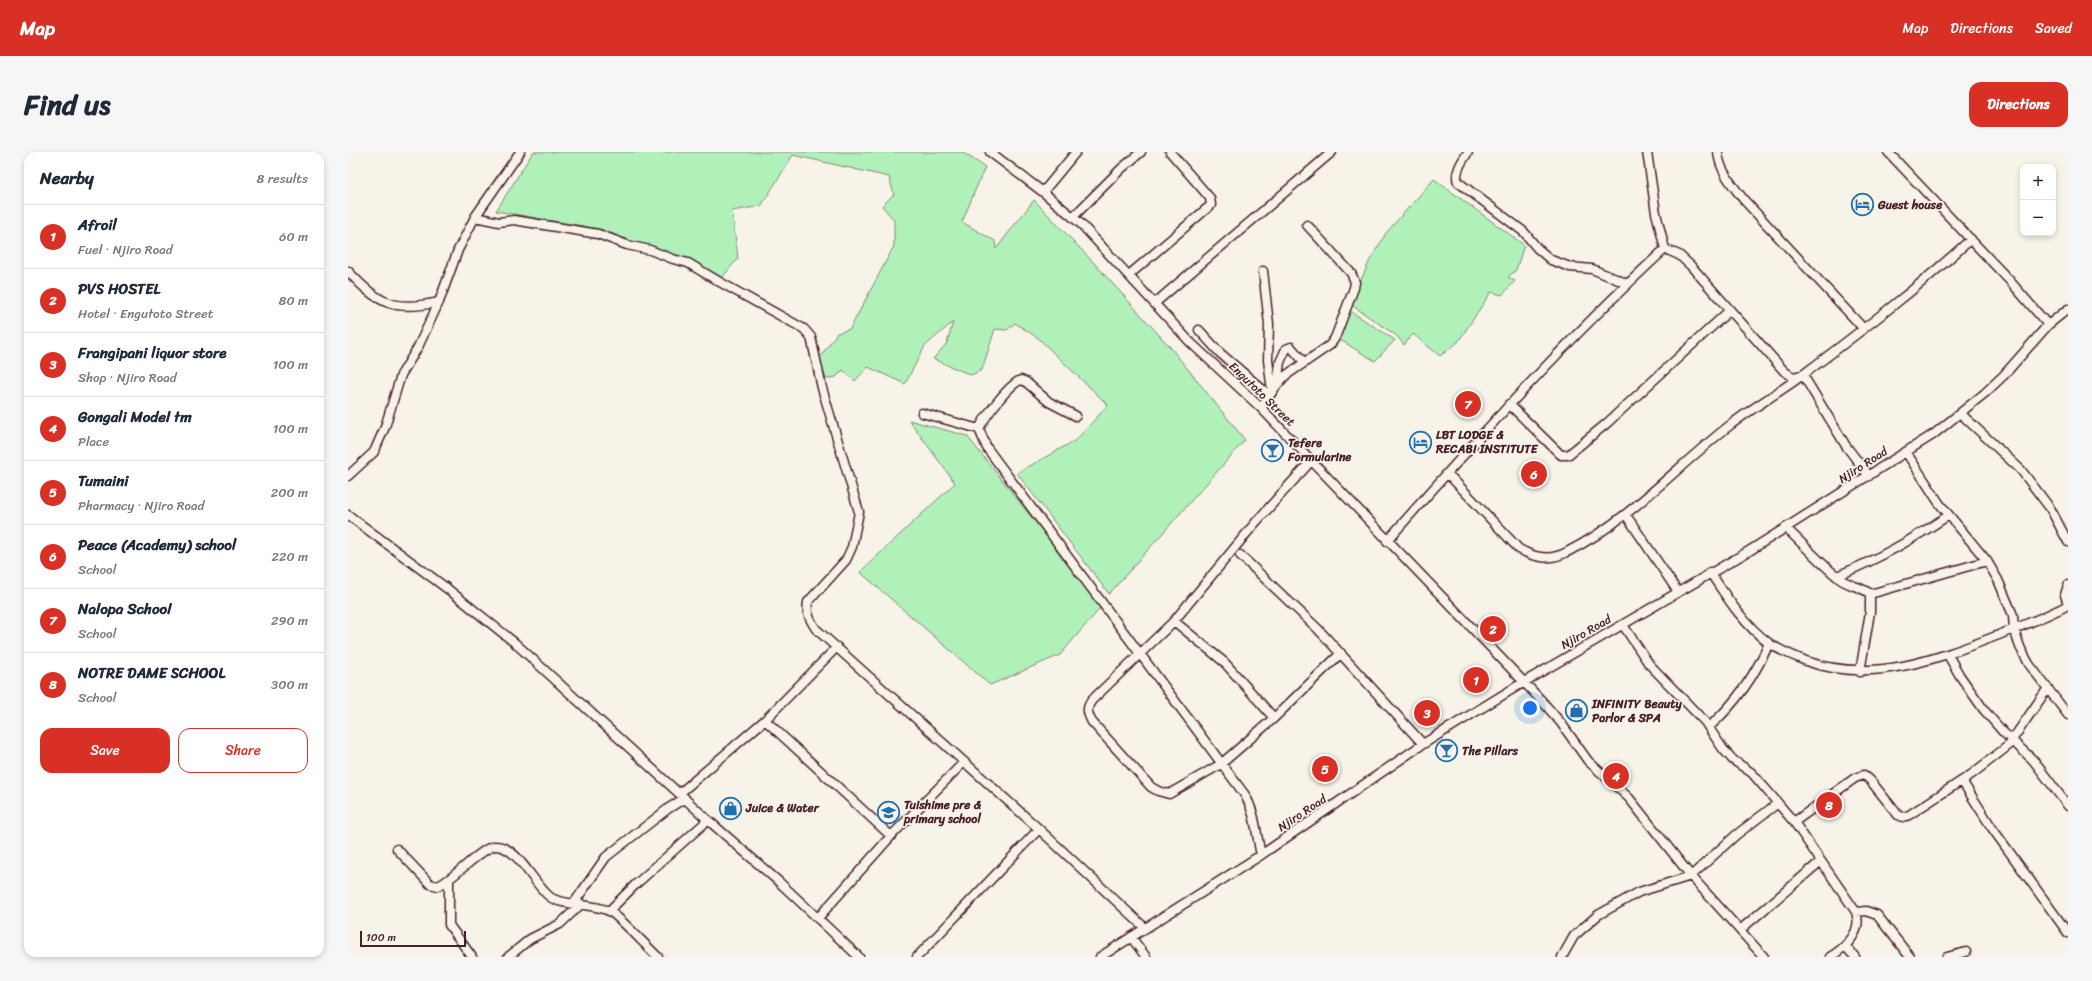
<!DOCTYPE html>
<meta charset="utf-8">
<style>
body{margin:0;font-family:Sriracha,sans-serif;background:#f6f6f7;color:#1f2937}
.controls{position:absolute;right:12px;top:12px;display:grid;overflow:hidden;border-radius:8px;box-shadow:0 2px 6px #0003}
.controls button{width:36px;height:36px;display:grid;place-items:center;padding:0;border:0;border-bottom:1px solid #e0e1e3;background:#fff;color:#1f2937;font:20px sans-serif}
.scale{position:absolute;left:12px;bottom:10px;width:106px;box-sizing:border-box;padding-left:4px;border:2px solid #4a1f2b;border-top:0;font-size:11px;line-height:14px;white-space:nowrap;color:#4a1f2b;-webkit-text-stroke:3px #f7f3e8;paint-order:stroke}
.you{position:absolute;left:1182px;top:556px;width:14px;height:14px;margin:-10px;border:3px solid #fff;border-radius:50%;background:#1a73e8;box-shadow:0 0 0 6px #1a73e833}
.badge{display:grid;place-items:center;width:26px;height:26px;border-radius:50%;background:#d93025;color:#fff;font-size:13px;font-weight:700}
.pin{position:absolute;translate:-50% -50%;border:2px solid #fff;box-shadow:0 1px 4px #0006}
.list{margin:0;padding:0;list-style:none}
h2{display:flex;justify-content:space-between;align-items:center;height:52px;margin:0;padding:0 16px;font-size:17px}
h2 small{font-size:13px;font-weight:400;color:#747a83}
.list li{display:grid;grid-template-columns:26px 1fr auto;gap:12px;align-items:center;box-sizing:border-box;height:64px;padding:0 16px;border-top:1px solid #e0e1e3}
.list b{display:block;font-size:15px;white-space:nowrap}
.list p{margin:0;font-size:13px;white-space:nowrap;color:#747a83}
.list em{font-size:13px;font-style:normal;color:#747a83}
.actions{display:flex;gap:8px;padding:12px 16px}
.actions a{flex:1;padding:9px 0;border:1px solid #d93025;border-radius:12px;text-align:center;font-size:14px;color:#d93025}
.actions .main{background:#d93025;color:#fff}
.map{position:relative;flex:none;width:1720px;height:805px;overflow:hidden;border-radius:12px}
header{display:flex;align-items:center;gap:24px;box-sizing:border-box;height:56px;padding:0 20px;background:#d93025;color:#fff}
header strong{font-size:19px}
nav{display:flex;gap:22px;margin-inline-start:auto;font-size:14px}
.intro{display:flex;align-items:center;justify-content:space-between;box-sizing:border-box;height:96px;padding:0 24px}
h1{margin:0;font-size:28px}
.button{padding:10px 18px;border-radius:12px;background:#d93025;color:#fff;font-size:14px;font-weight:700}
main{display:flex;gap:24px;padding:0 24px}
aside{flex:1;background:#fff;border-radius:12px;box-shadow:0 2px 6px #0003}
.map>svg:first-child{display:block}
.green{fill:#b0f1b9;stroke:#7d8872}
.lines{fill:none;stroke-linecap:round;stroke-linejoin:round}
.minor-casing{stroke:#4a1f2b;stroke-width:11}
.minor{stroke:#f7f3e8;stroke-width:8}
.labels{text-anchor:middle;stroke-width:3.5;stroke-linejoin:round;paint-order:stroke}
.poi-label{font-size:12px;font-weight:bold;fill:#4a1f2b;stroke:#f7f3e8;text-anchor:start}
.street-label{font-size:12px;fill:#4a1f2b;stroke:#f7f3e8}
</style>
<header>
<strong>Map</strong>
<nav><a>Map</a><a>Directions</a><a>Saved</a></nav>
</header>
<div class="intro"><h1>Find us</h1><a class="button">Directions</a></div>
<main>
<aside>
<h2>Nearby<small>8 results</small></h2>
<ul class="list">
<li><span class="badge">1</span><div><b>Afroil</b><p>Fuel · Njiro Road</p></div><em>60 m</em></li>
<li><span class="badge">2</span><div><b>PVS HOSTEL</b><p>Hotel · Engutoto Street</p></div><em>80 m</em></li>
<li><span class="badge">3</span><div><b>Frangipani liquor store</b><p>Shop · Njiro Road</p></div><em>100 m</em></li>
<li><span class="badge">4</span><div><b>Gongali Model tm</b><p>Place</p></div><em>100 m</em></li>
<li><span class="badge">5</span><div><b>Tumaini</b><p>Pharmacy · Njiro Road</p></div><em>200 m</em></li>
<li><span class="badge">6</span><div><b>Peace (Academy) school</b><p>School</p></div><em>220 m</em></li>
<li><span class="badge">7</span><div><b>Nalopa School</b><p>School</p></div><em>290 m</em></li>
<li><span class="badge">8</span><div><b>NOTRE DAME SCHOOL</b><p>School</p></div><em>300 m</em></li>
</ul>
<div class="actions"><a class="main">Save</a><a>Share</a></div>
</aside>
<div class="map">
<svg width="1720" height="805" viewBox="0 0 1720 805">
<rect width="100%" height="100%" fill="#f7f3e8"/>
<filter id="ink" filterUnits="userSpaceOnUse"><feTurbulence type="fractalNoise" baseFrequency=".025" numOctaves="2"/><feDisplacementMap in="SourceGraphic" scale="8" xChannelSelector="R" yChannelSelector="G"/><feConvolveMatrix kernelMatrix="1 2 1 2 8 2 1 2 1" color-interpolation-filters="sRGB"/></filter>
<g filter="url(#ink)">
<!-- green -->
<path class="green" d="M185,0H614L637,15L614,70L647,89L648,97L686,48L746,111L822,195L897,288L761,442L669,321L728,288L760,253L690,186L667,171L659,178L647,177L634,218L623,223L585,207L599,191L605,170L577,194L557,232L520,215L507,229L495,218L488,225L478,227L471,207L489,181L502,177L546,94V68L534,54L546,42L541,25L445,3L413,54L384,59L390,106L373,127L326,105L252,77L148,59Z
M1086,27L1176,93L1168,118L1160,125L1167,129L1154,143L1143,140L1110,190L1092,204L1065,182L1056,193L1049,184L1002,152L1022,108L1038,81Z
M999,157L1047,188L1027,209L989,186Z
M561,268L619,284L754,454L712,503L642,533L512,420L607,331Z"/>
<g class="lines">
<defs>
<path id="minor" d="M642,0L695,40L733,72L842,190L913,256L1194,549L1213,571L1240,609L1281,646L1343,724L1416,805
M1120,0C1115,8 1106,20 1110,30L1176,80L1189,96L1203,108L1222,115L1244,117L1280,132
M1370,0C1371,18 1385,34 1396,48L1515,176
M1540,0L1662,129L1700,173
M695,40L728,0
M127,65L151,70L166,68L250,82L279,93L302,98L325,107L340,111L370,129L456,177L463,185L474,236L511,360L504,395L498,408L460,450C458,461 462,468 468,477L691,677L797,776
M725,65L773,17L793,0
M1317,97L1331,103L1343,114L1436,219L1445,225L1455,223L1498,294L1521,324
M0,119C30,152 46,160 91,150
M915,119L921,172L920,208L924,239
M781,123L863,53L862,46L822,0
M807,151L984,0
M851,178L872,201L921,243
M929,233L932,210L938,197L943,195L956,210
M1161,252L1213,303H1220L1258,272L1382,158
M913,256L929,233L937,224L982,193L987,186L1006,136L1007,130L1003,121L959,73
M574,261L631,277
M1612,261L1673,318L1702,356L1720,390
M728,264L701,250L678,230L673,228C661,232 636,266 631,277L639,296L897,643C908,662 908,682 913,703
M1558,300L1591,351L1639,409L1650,428L1665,463L1666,477L1672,495L1681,512L1720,563
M964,308L908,370L826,469L744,548C738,556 739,561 744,570L803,635L810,639L821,642L873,612L926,566L993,501
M1099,321L1171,397C1187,406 1202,409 1219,400C1281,369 1327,316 1381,274C1405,255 1432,240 1456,222C1513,179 1570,136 1623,87
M0,324L26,300L37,275L53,223L70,195L91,150L110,98L127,65L172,0
M0,363L101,438L167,491L360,668L430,729L511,805
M1278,363L1330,440
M1438,376C1456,393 1473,412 1492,427C1501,434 1515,435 1522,442V460L1512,520
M1039,389C1128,288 1218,188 1317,97L1308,61L1299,0
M892,403L970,477L1075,592
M1362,420C1379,446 1397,474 1422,492C1433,499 1446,504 1458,509C1522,532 1587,508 1648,484C1673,474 1696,466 1720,453
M1489,424C1532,406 1562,389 1601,363
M1720,433L1717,443L1720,452
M1522,442L1639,409
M826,469L876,510L926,566
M1275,473L1301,512L1357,570L1375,597L1385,608L1404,621L1446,670L1508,760C1515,780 1498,795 1482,805
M1600,503L1612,524L1636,558L1655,580L1685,608L1720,654
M417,568L543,684
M1361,575C1388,551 1407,524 1421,491
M1614,629L1644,676L1720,781
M332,641L417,568L489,495
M1446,670L1507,626L1516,623L1522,628L1550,663L1555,665L1561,663L1624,622L1660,594L1700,536
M49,697L82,732L90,734C106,727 134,695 147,694C169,693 185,732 202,745C214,754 244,751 261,759C271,764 299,795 310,805
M101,728V773L124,805
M226,751L258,705L321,656L337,646
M261,759L287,733L360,668
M1508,760L1518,759L1529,763L1562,805
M470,766L543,684L615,611
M1392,778L1473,709
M783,785L798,805
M1497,794L1507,805
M160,805L182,787L212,772L233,752
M569,805L691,677
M752,805L913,703L1075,592L1176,530L1401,399L1586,282L1637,241L1656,223L1700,173L1720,157
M1214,805L1226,784L1250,763L1291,740L1343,724L1388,683L1430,651
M1599,805L1618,800"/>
</defs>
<!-- minor casing -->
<use href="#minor" class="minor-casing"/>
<!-- minor -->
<use href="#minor" class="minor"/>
</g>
</g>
<!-- icons -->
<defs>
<symbol id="hotel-ring" viewBox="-11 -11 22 22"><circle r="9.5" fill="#f7f3e8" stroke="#1f6fb2" stroke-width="1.5"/><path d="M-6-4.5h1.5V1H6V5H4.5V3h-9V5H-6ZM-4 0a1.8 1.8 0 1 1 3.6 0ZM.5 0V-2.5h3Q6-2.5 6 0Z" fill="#1f6fb2"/></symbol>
<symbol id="bar-ring" viewBox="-11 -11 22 22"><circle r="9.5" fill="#f7f3e8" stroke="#1f6fb2" stroke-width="1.5"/><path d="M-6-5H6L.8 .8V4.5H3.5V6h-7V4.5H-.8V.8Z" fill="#1f6fb2"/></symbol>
<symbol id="shop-ring" viewBox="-11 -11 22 22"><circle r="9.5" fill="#f7f3e8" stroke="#1f6fb2" stroke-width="1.5"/><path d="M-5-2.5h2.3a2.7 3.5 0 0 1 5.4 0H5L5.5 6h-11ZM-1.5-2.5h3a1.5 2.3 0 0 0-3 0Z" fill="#1f6fb2"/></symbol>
<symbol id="school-ring" viewBox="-11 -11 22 22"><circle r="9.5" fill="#f7f3e8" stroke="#1f6fb2" stroke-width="1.5"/><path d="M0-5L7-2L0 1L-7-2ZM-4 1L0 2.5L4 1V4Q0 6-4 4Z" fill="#1f6fb2"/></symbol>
</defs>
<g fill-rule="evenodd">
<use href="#hotel-ring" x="1502" y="40" width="25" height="25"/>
<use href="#hotel-ring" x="1060" y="278" width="25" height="25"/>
<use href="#bar-ring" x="912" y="286" width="25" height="25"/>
<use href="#shop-ring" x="1216" y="546" width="25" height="25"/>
<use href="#bar-ring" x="1086" y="586" width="25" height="25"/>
<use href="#shop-ring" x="370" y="644" width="25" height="25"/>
<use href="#school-ring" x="528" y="648" width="25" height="25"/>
</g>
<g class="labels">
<!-- poi labels -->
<g class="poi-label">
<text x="1530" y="57">Guest house</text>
<text x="1088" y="287">LBT LODGE &amp;<tspan x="1088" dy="14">RECABI INSTITUTE</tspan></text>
<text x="940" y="295">Tefere<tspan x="940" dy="14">Formularine</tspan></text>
<text x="1244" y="556">INFINITY Beauty<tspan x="1244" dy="14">Parlor &amp; SPA</tspan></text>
<text x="1114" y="603">The Pillars</text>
<text x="556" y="657">Tuishime pre &amp;<tspan x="556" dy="14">primary school</tspan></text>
<text x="398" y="660">Juice &amp; Water</text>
</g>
<!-- street labels -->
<g class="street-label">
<text transform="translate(914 242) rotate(44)" y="4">Engutoto Street</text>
<text transform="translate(1515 313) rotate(-33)" y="4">Njiro Road</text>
<text transform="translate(1238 480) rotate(-30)" y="4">Njiro Road</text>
<text transform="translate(954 661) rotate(-34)" y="4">Njiro Road</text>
</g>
</g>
</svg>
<div class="controls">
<button>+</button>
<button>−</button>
</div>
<div class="scale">100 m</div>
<div class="you"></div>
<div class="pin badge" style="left:1128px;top:528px">1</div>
<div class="pin badge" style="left:1145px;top:477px">2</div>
<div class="pin badge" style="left:1079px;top:561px">3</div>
<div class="pin badge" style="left:1268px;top:624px">4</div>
<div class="pin badge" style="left:977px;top:617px">5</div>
<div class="pin badge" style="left:1186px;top:322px">6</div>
<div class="pin badge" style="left:1120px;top:252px">7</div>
<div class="pin badge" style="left:1481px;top:653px">8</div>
</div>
</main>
